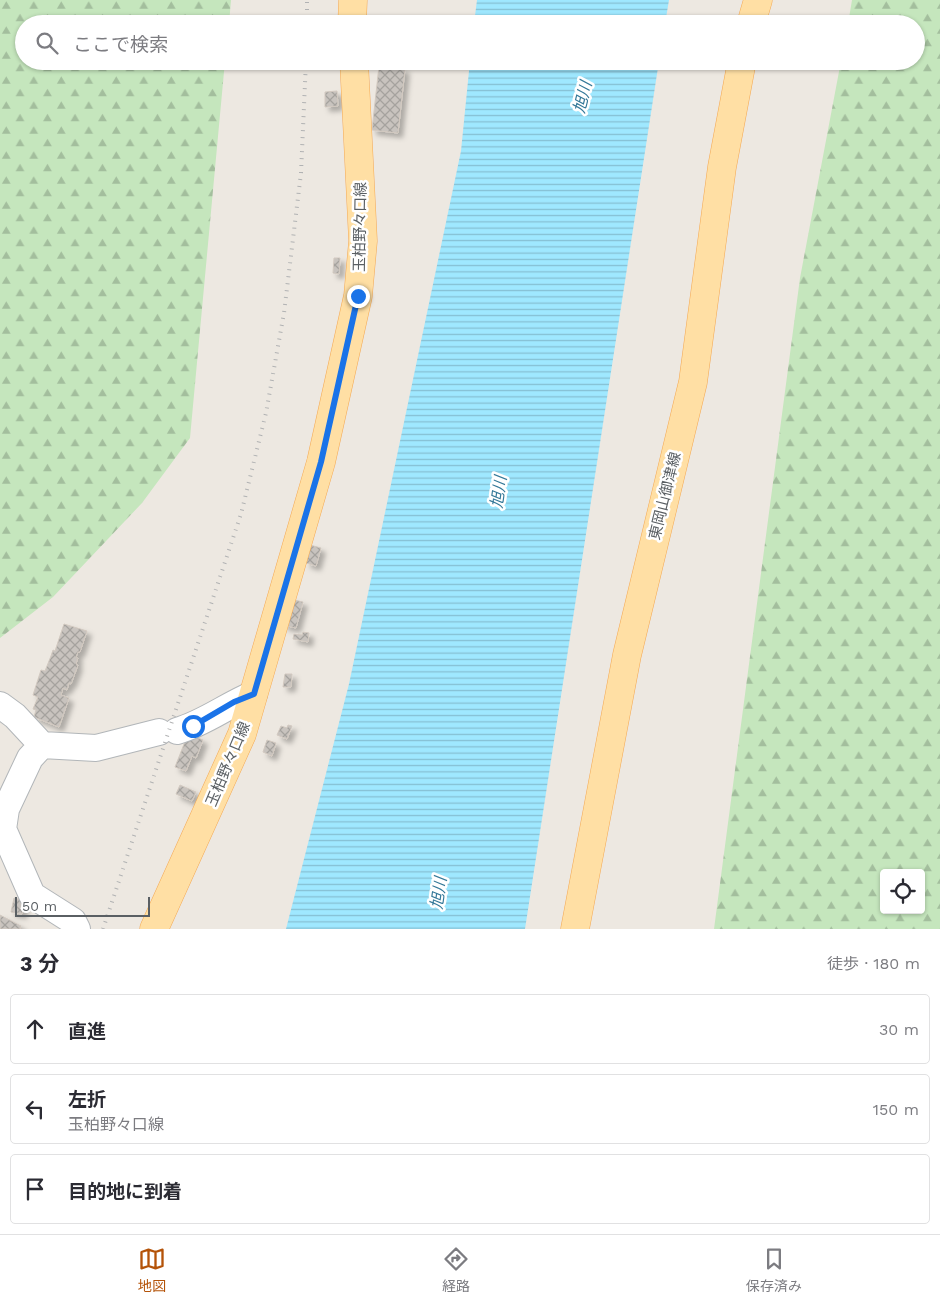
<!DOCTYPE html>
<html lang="ja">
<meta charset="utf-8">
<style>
body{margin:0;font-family:"Work Sans","Noto Sans JP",sans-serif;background:#f2f2f3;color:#2b2b33}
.controls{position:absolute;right:15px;bottom:15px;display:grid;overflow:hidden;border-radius:5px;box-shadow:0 1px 4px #0004}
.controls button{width:45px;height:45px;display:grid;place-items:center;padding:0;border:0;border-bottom:1px solid #e1e1e2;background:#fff;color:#2b2b33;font:25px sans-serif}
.scale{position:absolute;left:15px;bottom:12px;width:135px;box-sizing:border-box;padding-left:5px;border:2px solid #5a5f63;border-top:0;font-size:14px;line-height:18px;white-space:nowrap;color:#5a5f63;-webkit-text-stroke:4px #fff;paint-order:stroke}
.stop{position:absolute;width:15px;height:15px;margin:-11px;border:4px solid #1a73e8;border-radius:50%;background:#fff}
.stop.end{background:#1a73e8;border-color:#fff;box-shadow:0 1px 5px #0008}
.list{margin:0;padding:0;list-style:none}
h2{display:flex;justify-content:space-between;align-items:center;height:65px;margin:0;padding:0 20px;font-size:21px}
h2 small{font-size:16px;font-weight:400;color:#7c7c81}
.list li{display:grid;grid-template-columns:32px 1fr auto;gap:15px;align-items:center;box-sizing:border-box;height:70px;margin:0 10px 10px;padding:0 10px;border:1px solid #e1e1e2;border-radius:5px}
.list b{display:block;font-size:19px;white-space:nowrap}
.list p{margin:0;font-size:16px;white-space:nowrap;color:#7c7c81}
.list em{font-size:16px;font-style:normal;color:#7c7c81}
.icon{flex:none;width:28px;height:28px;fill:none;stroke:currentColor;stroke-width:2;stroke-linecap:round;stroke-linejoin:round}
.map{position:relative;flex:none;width:940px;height:929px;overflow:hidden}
.search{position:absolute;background:#fff;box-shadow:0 1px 4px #0004;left:15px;right:15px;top:15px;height:55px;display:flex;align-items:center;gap:12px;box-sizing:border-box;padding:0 18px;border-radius:28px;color:#7c7c81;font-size:19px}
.sheet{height:305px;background:#fff}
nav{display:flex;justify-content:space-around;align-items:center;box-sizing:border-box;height:70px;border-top:1px solid #e1e1e2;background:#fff;font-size:14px;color:#7c7c81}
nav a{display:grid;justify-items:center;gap:2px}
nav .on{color:#b45309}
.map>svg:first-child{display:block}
.forest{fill:url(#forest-firs);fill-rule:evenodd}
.water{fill:url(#water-rules)}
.building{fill:url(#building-cross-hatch);stroke:#d2c9c0;filter:url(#shadow)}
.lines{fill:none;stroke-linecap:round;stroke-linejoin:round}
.minor-casing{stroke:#b2b6b9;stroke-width:28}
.major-casing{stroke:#f4a954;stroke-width:29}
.minor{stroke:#fff;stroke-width:26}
.major{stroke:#ffdfa4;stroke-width:28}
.rail{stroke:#b1b2b3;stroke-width:4;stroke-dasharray:1 6;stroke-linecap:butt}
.route{stroke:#1a73e8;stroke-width:6}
.labels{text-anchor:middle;stroke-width:5;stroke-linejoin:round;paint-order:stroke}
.street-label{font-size:15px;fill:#5a5f63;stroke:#fff}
.water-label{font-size:16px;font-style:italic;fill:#347898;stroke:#fff}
</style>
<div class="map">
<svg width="940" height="929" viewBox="0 0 940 929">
<defs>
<pattern id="forest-firs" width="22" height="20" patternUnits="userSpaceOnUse" patternTransform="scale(1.25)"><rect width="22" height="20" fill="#c5e6bd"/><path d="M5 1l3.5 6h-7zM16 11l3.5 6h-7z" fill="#a3be9d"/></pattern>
<pattern id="water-rules" width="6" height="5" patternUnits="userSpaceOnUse" patternTransform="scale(1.25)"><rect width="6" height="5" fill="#9fe8ff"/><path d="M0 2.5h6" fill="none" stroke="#85bfd2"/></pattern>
<pattern id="building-cross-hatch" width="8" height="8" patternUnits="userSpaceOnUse" patternTransform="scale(1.25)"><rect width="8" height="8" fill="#c8c3be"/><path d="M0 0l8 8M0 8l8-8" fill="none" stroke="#a5a29e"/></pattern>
<filter id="shadow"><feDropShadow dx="4.5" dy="4.5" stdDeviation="2.5" flood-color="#0004"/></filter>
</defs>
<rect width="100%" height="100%" fill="#ede8e1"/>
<!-- forest -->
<path class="forest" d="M0,0H231L229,24H24V61H225L190,438L142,503L53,597L0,638Z
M852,0H940V929H714L800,278L841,61H916V24H848ZM884,873H921V910H884Z"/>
<!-- water -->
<path class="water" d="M477,0H669L665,24H474Z
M470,61H659L525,929H286L349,684L461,151Z"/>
<!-- building -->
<path class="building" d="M379,66L405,69L398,133L372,130Z
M337,91L338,106L325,107V92Z
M334,258H340L339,274L333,273Z
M310,545L321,548L316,566L306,563Z
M290,599L303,602L296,628L283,625Z
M64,624L87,631L80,652H78L76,657L78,658L76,664L78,665L71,684L69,683L67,690L63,688L61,695L69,698L59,727L34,717L36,710L33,709L38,697L33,695L41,670L45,671L51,656L53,650L55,651Z
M303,632L309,633L308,642L293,639L294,634L302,635Z
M285,674H292L291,687H283Z
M288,725L292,726L287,739L277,735L281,726L287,728Z
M188,734L203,740L196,758L192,756L186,771L175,767Z
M267,740L276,743L272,756L263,752Z
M180,785L196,792L192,801L176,794Z
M14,898L25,901L22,914L11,912Z
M0,915L21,926L20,929H0Z"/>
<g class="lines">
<defs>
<path id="minor" d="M0,705L15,716L42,745L96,748L159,732
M177,731C205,723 227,705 254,694
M0,829H3L6,809L30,758L42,745
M3,829L32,895L73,921L77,929"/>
<path id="major" d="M352,24L353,0
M751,24L758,0
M154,929L242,734L321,462L358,296L363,241L354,61
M575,929L627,655L693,382L722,167L742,61"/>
</defs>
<!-- minor casing -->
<use href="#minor" class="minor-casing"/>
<!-- major casing -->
<use href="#major" class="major-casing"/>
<!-- minor -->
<use href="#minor" class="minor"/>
<!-- major -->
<use href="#major" class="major"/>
<!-- rail -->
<path class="rail" d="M307,24V0
M103,929L241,514L266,413L284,313L301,173L306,61"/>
</g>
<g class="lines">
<!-- route -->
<path class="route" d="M193,726L234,702L254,694L321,462L358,296"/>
</g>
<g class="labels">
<!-- street labels -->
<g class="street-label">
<text transform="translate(360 227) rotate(-89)" y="5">玉柏野々口線</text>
<text transform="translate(665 496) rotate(-76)" y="5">東岡山御津線</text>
<text transform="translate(228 764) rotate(-67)" y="5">玉柏野々口線</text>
</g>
<!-- water labels -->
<g class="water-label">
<text transform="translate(582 97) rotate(-76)" y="6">旭川</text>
<text transform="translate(498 492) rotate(-82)" y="6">旭川</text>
<text transform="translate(438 893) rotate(-82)" y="6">旭川</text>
</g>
</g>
</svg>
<div class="controls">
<button><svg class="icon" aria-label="locate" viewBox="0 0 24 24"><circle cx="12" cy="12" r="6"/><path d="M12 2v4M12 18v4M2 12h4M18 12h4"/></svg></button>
</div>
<div class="scale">50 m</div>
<div class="stop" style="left:193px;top:726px"></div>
<div class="stop end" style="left:358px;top:296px"></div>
<div class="search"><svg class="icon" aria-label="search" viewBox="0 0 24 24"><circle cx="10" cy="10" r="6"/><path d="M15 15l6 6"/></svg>ここで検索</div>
</div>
<section class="sheet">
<h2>3 分<small>徒歩 · 180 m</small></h2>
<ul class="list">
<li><svg class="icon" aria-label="ahead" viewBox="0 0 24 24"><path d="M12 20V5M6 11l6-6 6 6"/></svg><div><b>直進</b></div><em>30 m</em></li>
<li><svg class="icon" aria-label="left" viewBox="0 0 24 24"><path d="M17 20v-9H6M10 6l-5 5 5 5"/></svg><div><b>左折</b><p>玉柏野々口線</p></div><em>150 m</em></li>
<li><svg class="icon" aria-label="arrive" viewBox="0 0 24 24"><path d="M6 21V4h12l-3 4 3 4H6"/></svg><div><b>目的地に到着</b></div></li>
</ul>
</section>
<nav>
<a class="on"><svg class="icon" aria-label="map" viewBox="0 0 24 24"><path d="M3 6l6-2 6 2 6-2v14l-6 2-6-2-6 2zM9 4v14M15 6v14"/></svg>地図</a>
<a><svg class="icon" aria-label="directions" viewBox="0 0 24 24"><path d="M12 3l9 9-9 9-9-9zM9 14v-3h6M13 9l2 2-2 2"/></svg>経路</a>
<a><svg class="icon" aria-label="saved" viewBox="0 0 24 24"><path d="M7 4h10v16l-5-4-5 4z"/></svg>保存済み</a>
</nav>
